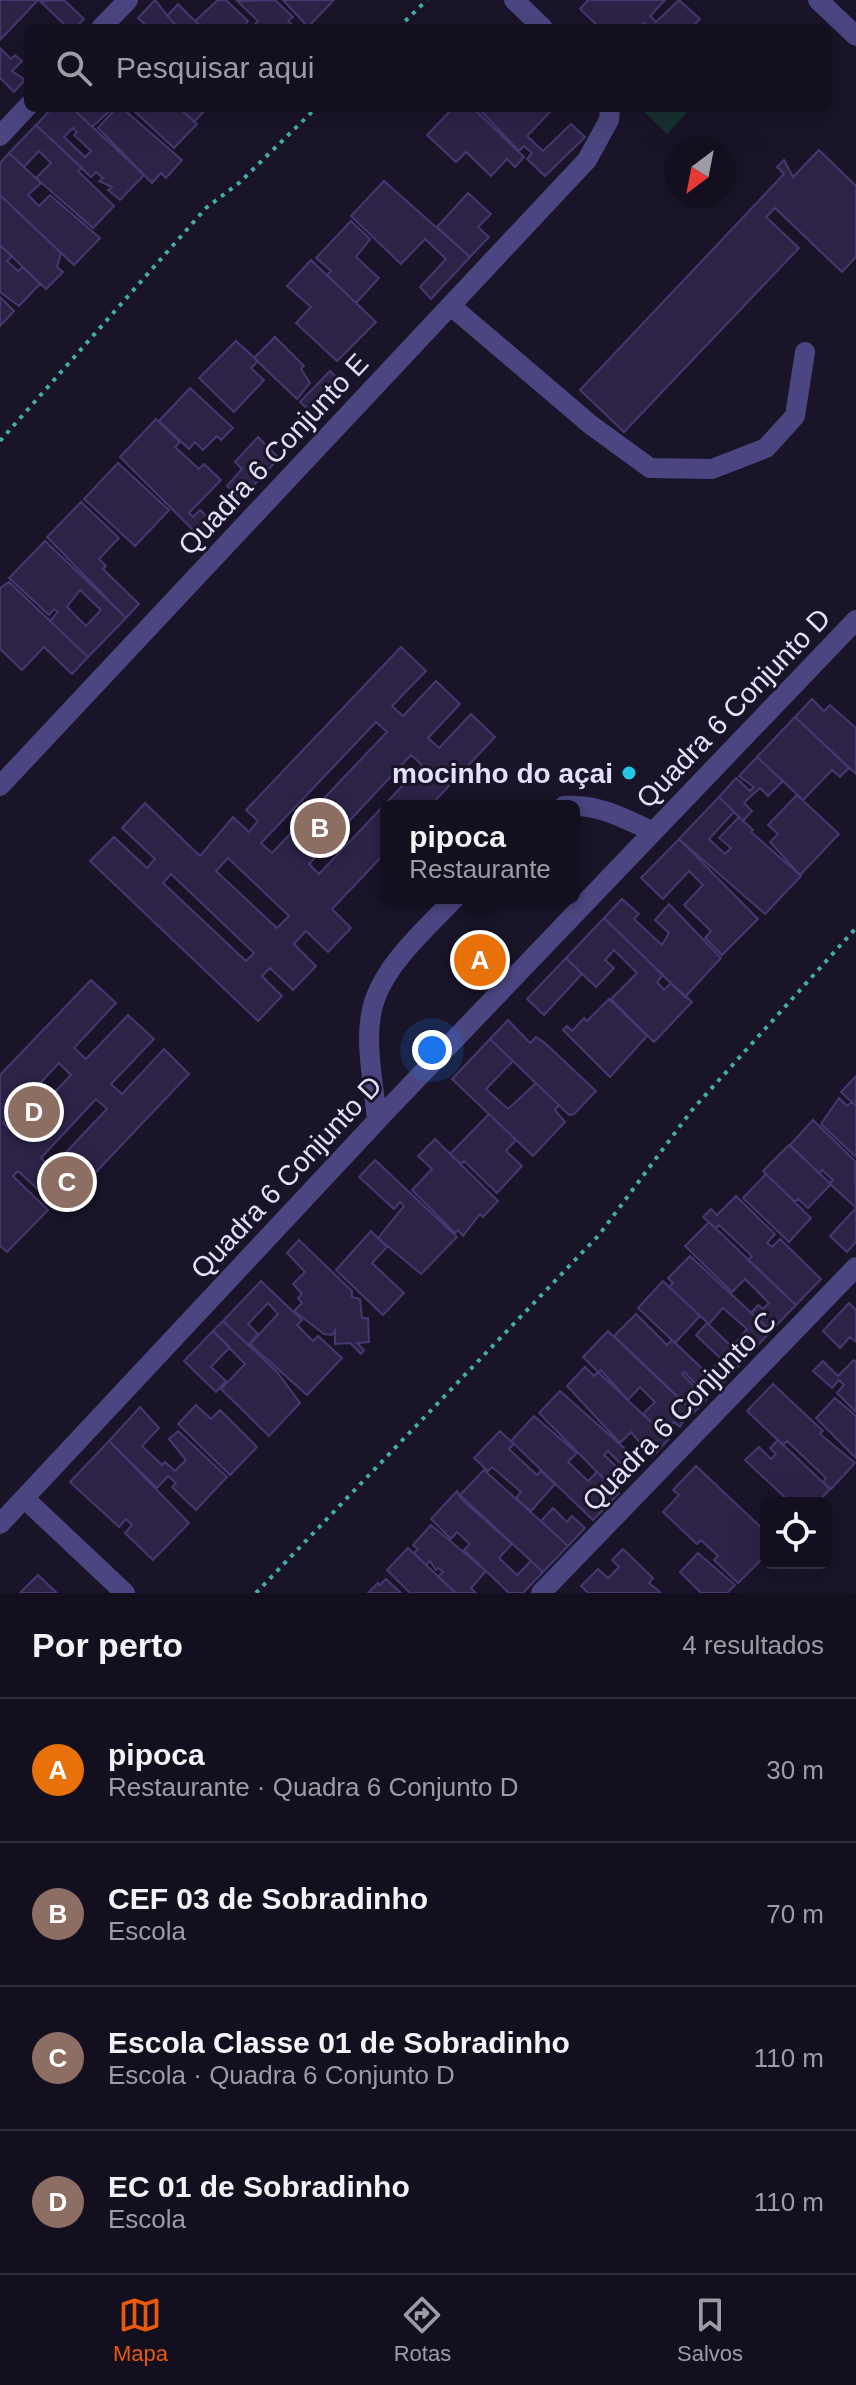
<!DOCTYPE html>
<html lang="pt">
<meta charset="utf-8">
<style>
body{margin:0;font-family:Arial,sans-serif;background:#1c1827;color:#f1f3f6}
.controls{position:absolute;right:24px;bottom:24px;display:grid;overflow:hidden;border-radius:12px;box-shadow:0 8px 32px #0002}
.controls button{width:72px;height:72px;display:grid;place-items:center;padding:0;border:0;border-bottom:2px solid #322f3c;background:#130f1e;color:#f1f3f6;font:40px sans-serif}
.compass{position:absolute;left:664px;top:136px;width:72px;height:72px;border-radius:50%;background:#130f1e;box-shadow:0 8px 32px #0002;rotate:212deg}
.you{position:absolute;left:432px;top:1050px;width:28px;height:28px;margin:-20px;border:6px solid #fff;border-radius:50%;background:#1a73e8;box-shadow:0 0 0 12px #1a73e833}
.badge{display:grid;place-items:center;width:52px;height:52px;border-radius:50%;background:#ea580c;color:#fff;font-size:26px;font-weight:700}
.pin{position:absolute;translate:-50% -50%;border:4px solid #fff;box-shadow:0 2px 8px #0006}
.popup{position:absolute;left:380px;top:800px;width:200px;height:104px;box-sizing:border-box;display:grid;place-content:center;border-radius:12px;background:#130f1e;filter:drop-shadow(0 2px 6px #0005);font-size:26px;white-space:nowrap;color:#9d9ca4}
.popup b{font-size:30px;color:#f1f3f6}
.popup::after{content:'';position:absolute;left:50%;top:100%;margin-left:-16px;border:16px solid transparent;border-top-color:#130f1e}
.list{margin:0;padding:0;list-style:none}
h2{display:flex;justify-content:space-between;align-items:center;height:104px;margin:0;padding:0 32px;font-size:34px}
h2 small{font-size:26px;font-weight:400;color:#9d9ca4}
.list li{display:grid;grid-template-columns:52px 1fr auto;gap:24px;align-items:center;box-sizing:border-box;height:144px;padding:0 32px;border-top:2px solid #322f3c}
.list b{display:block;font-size:30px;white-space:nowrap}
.list p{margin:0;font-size:26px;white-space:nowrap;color:#9d9ca4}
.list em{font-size:26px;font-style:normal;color:#9d9ca4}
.icon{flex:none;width:44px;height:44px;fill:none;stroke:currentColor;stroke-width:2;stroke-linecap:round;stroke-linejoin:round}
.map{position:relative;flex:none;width:856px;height:1593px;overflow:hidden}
.search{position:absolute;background:#130f1e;box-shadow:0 8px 32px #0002;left:24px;right:24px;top:24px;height:88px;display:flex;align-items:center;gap:20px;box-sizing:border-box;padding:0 28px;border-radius:12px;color:#9d9ca4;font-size:30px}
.sheet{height:680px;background:#130f1e}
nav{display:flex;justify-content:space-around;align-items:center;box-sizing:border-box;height:112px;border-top:2px solid #322f3c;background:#130f1e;font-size:22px;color:#9d9ca4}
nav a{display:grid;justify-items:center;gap:4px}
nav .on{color:#ea580c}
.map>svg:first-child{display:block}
.green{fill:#183131}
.building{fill:#2c2347;stroke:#46386f;stroke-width:2;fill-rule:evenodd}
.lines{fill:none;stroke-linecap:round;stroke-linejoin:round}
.path{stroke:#42adab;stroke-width:4;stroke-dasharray:4 6;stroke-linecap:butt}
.minor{stroke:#4b4681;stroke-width:20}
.poi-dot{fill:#26c5e1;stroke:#191428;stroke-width:3}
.labels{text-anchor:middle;stroke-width:6;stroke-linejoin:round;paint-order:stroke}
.street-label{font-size:28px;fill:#e4e0fb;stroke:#191428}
.poi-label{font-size:28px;font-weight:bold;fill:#e4e0fb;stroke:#191428;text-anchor:end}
</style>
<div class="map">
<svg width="856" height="1593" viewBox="0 0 856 1593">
<rect width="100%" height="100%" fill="#191428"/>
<!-- green -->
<path class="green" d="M640,108H691L667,134Z"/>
<!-- building -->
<path class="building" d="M0,0H38L0,40Z
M58,0L65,1L84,19L75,28H68L40,1Z
M155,0L174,24L170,28H149L138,18Z
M218,0H226L248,21L245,25L249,28H203L195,21Z
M275,0L293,17L288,21L296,28H255L253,26L258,21L237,1Z
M283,0H334L308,27Z
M588,0H665L650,16L656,22L679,0L700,19L691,28H649L644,23L640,28H600L580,9Z
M178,4L195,21L203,28H179L167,16Z
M0,48L11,59L15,55L22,61L12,71L25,80L14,92L0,78Z
M52,108H72L144,175L120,200L108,190L112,187L99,181L103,178L96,172L91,177L36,125ZM73,128L77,132L74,135L91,151L85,157L64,137Z
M72,108H113L92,127Z
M116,108H122L182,160L166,178L161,173L152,183L98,128Z
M131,108H179L197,124L174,148Z
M179,108H207L194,122Z
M453,108H473L524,157L515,167L507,159L491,176L466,152L456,162L427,135Z
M478,108H546L550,112L527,136L543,151L571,124L585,137L545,176L527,159L532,153L524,146L519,151Z
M36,125L82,168L78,171L114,206L93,228L36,178L51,163L39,151L24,167L9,153Z
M819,150L856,186V257L842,272L775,208L766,217L799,248L624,432L580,390L784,174L777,167L784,160L793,177Z
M9,153L41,183L28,195L39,206L50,195L100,238L74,265L0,195V163Z
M384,181L470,257L431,299L420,287L446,259L425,239L401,264L351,216Z
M468,193L491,214L478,227L489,237L470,257L437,227Z
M0,195L61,253L57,267L63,272L46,289L0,245Z
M351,221L370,239L356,257L379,278L356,303L327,275L331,271L316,258Z
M0,245L12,256L7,261L18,271L23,267L40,284L19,306L0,292Z
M311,260L376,322L337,361L296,323L311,307L287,286Z
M0,297L14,311L0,326Z
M275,337L304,366L301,369L310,383L297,399L254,358Z
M236,341L258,361L251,368L264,380L234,412L199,378Z
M330,371L347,387L317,418L300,402Z
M190,388L233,428L221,440L217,436L203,450L195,442L189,449L159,421Z
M156,419L180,442L175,447L199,469L204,464L221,480L189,513L193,517L200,510L215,524L201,538L120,457Z
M258,437L279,458L241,499L227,486L242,469L235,462Z
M118,463L169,510L135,546L84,499Z
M81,502L119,538L99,559L106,566L103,569L139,604L126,618L47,537Z
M45,541L126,618L88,657L50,621L58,612L54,609L49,615L9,578ZM80,590L101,610L86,626L67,607Z
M9,582L88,657L72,674L44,647L22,670L0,649V588Z
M401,647L426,671L392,706L403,716L436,681L460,704L428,738L439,748L471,714L495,737L430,806H386V852L332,909L351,928L328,952L306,931L294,944L316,966L293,990L270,968L262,976L282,996L258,1021L90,861L114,837L147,868L155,859L122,828L145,803L200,856L233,817L249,832L258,821L246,810ZM376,722L387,732L272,853L261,843ZM411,755L422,765L319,874L309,864ZM228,858L289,916L277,928L216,871ZM171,874L254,953L246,961L163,883Z
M812,699L824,711L830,705L856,728V774L795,717Z
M795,717L849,768L840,777L832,770L803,800L757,757Z
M757,757L783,781L768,796L760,788L752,795L744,803L752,811L743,821L719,797L736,778L750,791L754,787L739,776Z
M797,795L839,834L800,875L770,842L778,834L768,825Z
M719,797L734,812L709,839L725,854L731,848L719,838L739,817L753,830L751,832L801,876L765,914L679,839Z
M679,839L758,919L722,955L705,938L711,931L684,905L703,885L689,871L663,899L641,878Z
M622,899L639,914L634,919L662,945L669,933L655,920L669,904L721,958L685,997L604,918Z
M604,918L663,975L657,982L664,990L671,983L692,1002L654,1042L611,999L637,973L614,950L605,960L614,968L596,987L566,958Z
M566,958L582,974L544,1015L527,999Z
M91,980L116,1003L74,1048L86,1059L128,1015L154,1039L111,1084L122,1094L164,1049L189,1074L60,1210L18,1171L13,1176L48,1210L7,1252L0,1246V1075ZM59,1063L71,1075L15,1134L3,1123ZM96,1099L107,1109L51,1168L41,1158Z
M609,999L647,1036L610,1077L563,1030L567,1026L572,1031L584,1018L587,1021Z
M508,1020L530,1043L536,1037L545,1043L596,1091L574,1114L569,1115L490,1039Z
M490,1039L513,1061L486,1089L508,1109L536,1083L559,1105L555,1110L565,1122L533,1156L452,1079Z
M856,1076V1106L841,1092Z
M839,1098L847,1106L852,1102L856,1106V1157L821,1124Z
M489,1114L516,1140L506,1151L522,1166L497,1193L464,1161L461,1164L450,1154Z
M813,1120L855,1161L856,1208L829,1183L833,1180L822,1170L819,1173L790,1145Z
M435,1139L498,1201L483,1217L480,1214L463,1236L458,1230L455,1233L412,1190L432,1169L418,1156Z
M789,1145L831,1184L808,1208L798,1199L795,1202L763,1171Z
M375,1160L457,1237L421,1274L378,1238L404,1206L400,1202L394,1209L359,1177Z
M766,1174L811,1218L789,1242L743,1198Z
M736,1196L775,1234L767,1243L772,1247L780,1239L821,1279L796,1305L748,1260L752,1256L719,1225L716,1229L703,1217L711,1209L717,1215Z
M856,1208V1242L847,1252L830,1236Z
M709,1222L796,1305L771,1331L751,1313L758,1305L763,1309L769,1303L745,1279L732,1292L685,1246Z
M371,1231L387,1247L372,1263L404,1293L383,1315L336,1270Z
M299,1240L352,1291V1297L360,1299L362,1318H368L369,1342L357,1343L364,1350L361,1354L350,1343L335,1344V1330L332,1335L324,1334L294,1311L302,1303L298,1298L302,1294L293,1284L305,1272L287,1253Z
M690,1256L771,1331L745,1359L732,1347L747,1329L723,1308L709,1324L669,1287L673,1283L668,1278Z
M261,1281L302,1320L297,1325L313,1341L318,1336L342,1358L307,1395L250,1344L278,1314L268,1303L248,1324L258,1334L248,1345L223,1321Z
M663,1281L700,1316L675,1343L638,1308Z
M849,1303L856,1310V1342L850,1337L840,1348L823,1331Z
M636,1314L667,1345L672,1340L708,1374L697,1385L684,1372L682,1374L707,1399L694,1412L614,1336Z
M223,1321L277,1372L300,1403L269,1436L221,1389L245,1364L213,1331Z
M707,1323L745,1359L720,1386L707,1374L721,1359L696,1335Z
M213,1331L230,1347L211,1367L226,1381L216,1392L184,1361Z
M608,1331L690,1409L680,1427L674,1422L663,1433L643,1414L655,1402L640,1387L628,1400L601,1370L599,1373L583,1357Z
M854,1360L856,1362V1412L837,1393L844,1385L839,1380L832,1388L813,1371L823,1361L838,1376Z
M585,1367L594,1376L598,1372L669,1439L652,1457L631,1432L620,1443L567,1386Z
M773,1384L823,1431L820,1434L855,1463L831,1489L823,1482L826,1478L787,1441L783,1445L747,1411Z
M560,1391L632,1455L622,1465L608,1451L604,1455L617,1467L605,1480L539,1413Z
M835,1398L856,1416V1458L816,1418Z
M196,1405L211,1419L220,1410L257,1447L230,1475L178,1424Z
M140,1407L159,1428L142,1446L162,1465L165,1462L175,1471L186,1460L169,1439L178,1431L227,1477L196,1510L172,1487L176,1483L168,1476L157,1488L109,1441Z
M534,1416L577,1453L568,1462L588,1481L597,1472L619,1493L593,1520L511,1441Z
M500,1431L514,1444L509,1449L537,1475L541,1471L555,1484L531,1511L516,1498L521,1492L492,1467L488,1471L474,1458Z
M778,1440L830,1489L817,1503H791L745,1460L759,1447L771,1459L776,1454L770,1448Z
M109,1441L189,1523L153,1560L125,1533L132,1525L126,1519L119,1527L70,1482Z
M696,1466L766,1532V1561L761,1560L738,1583L714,1560L718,1556L701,1540L697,1544L663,1512L679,1495L673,1490Z
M484,1470L568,1546L543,1572L460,1495Z
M457,1491L461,1499L512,1544L499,1558L517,1575L531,1561L543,1572L523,1593H509L464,1550L470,1544L457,1532L451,1539L431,1519Z
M553,1508L567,1522L572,1516L585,1528L568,1546L541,1521Z
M431,1525L486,1571L471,1588L476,1593H456L438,1577L443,1572L438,1568L436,1570L430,1561L426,1565L414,1553L418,1549L413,1545Z
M408,1548L426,1565L456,1593H410L387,1570Z
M623,1549L653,1578L649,1583L661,1593H588L581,1586L598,1569L608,1578L619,1567L612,1560Z
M698,1553L735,1585L727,1593H701L680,1572Z
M38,1575L57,1593H20Z
M386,1579L401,1593H368L378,1583L380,1585Z"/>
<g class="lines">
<!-- path -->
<path class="path" d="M398,28L427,0
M0,441L206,208L239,183L316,108
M256,1593L599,1235L692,1110L856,928"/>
<!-- minor -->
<path class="minor" d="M514,0L543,28
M818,0L856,36
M101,28L128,0
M0,136L28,106
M451,306L591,425L650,468L712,469L766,448L795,416L805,352
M0,786L587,160L609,120L610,108
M564,806C596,803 624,818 653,832
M377,1121C374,1083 362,1035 375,999C389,960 428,927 455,898
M24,1498L125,1593
M0,1524L388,1109L856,620
M541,1593L856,1267"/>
</g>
<!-- markers -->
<circle class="poi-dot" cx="629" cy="773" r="8"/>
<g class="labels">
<!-- street labels -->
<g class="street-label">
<text transform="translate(273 454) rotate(-47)" y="10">Quadra 6 Conjunto E</text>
<text transform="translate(733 708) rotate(-46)" y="10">Quadra 6 Conjunto D</text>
<text transform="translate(286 1177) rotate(-47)" y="10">Quadra 6 Conjunto D</text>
<text transform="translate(679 1411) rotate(-46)" y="10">Quadra 6 Conjunto C</text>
</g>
<!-- poi labels -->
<g class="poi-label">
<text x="613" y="783">mocinho do açai</text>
</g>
</g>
</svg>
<div class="controls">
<button><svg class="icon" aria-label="locate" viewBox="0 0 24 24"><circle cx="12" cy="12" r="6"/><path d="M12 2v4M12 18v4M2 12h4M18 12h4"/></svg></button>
</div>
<svg class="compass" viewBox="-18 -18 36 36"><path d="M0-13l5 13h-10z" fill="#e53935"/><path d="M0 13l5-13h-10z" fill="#9d9ca4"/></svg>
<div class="you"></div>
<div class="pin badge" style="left:480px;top:960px;background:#e8710a">A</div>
<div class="popup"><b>pipoca</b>Restaurante</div>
<div class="pin badge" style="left:320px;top:828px;background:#8d6e63">B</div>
<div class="pin badge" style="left:67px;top:1182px;background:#8d6e63">C</div>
<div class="pin badge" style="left:34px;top:1112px;background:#8d6e63">D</div>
<div class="search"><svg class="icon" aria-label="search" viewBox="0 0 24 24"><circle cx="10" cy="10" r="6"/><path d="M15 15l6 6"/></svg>Pesquisar aqui</div>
</div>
<section class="sheet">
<h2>Por perto<small>4 resultados</small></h2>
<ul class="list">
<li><span class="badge" style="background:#e8710a">A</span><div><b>pipoca</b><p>Restaurante · Quadra 6 Conjunto D</p></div><em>30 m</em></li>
<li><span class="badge" style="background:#8d6e63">B</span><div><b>CEF 03 de Sobradinho</b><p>Escola</p></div><em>70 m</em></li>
<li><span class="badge" style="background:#8d6e63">C</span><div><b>Escola Classe 01 de Sobradinho</b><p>Escola · Quadra 6 Conjunto D</p></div><em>110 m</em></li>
<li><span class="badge" style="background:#8d6e63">D</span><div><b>EC 01 de Sobradinho</b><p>Escola</p></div><em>110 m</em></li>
</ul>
</section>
<nav>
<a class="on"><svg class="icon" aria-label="map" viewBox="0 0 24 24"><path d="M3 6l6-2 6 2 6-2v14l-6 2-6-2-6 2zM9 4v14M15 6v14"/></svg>Mapa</a>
<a><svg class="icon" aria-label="directions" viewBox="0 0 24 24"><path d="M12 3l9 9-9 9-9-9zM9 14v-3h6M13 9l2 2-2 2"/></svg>Rotas</a>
<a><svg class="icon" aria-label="saved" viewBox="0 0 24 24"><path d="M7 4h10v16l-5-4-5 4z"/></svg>Salvos</a>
</nav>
